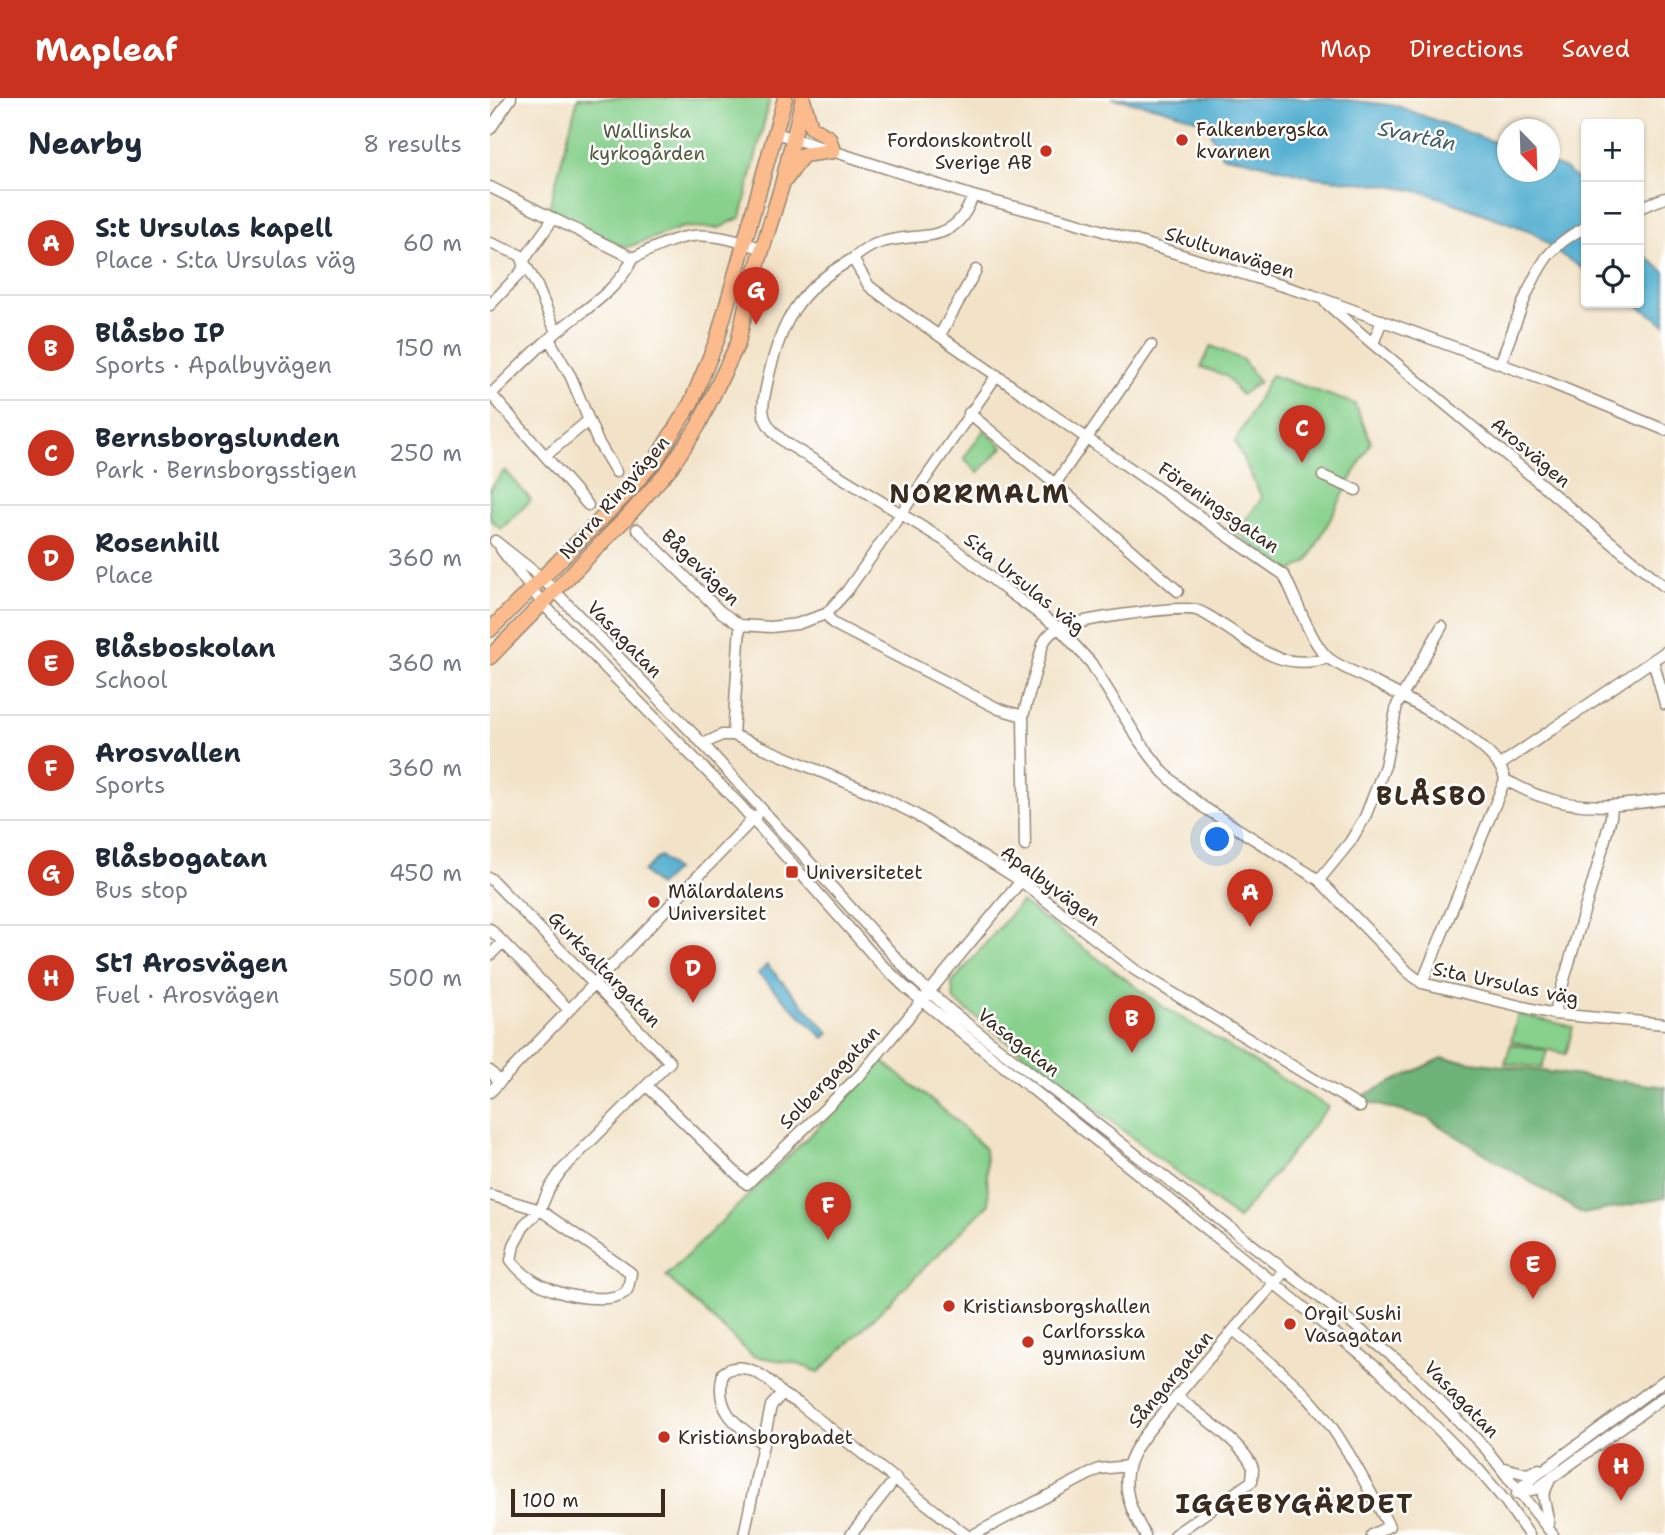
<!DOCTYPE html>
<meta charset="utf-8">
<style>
body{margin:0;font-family:"Shantell Sans",sans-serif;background:#f6f6f7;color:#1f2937}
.controls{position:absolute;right:21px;top:21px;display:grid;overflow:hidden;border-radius:7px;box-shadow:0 2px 5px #0004}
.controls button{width:63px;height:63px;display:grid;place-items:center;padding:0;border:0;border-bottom:2px solid #e0e1e3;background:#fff;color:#1f2937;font:35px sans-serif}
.compass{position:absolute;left:1007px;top:21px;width:63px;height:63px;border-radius:50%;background:#fff;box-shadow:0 2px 5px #0004;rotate:157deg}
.scale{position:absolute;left:21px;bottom:18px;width:154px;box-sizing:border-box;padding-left:7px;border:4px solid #3b2a1e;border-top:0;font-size:19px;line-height:24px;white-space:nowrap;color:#3b2a1e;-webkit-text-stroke:5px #fff;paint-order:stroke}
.you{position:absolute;left:728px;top:742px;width:24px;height:24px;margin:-18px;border:5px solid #fff;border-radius:50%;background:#1a73e8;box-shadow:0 0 0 10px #1a73e833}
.badge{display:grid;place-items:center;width:46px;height:46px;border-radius:50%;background:#c8321e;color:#fff;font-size:23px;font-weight:700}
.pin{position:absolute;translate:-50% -58px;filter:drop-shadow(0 2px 4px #0008)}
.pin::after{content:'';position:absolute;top:37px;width:24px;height:21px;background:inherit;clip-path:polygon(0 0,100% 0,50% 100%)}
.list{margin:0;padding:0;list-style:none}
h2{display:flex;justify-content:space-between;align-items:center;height:91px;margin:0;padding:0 28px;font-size:30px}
h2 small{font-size:23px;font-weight:400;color:#747a83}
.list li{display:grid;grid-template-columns:46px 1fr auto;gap:21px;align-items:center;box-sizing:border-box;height:105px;padding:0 28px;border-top:2px solid #e0e1e3}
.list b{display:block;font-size:26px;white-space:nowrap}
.list p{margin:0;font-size:23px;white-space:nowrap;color:#747a83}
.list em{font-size:23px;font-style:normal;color:#747a83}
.icon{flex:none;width:38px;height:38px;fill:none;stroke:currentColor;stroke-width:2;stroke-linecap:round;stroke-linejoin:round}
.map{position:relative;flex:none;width:1175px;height:1437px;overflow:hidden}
header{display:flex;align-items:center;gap:42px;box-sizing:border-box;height:98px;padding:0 35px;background:#c8321e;color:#fff}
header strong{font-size:33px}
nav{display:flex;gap:38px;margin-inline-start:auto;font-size:24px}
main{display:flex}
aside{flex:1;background:#fff}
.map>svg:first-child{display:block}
.green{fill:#88d18d;stroke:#627e56;stroke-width:2}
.forest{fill:#6eb378;stroke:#546e4b;stroke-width:2}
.water{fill:#52afd0;stroke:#466c77;stroke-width:2}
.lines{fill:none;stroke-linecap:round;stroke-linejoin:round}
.minor-casing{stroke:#968673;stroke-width:13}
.major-casing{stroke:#968673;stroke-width:17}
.minor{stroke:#fff;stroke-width:10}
.major{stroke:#fbbb8d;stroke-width:14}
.poi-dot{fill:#c8321e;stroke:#fff;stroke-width:2.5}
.labels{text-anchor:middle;stroke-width:5;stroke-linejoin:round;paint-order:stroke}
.poi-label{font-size:19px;fill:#3b2a1e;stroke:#fff;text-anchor:start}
.park-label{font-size:19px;fill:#525c3f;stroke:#fff}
.street-label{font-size:19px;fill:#3b2a1e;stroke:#fff}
.water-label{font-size:21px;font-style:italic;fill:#445f65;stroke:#fff}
.district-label{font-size:26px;font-weight:bold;letter-spacing:2px;fill:#3b2a1e;stroke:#fff}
</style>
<header>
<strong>Mapleaf</strong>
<nav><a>Map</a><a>Directions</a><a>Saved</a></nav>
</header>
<main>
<aside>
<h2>Nearby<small>8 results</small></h2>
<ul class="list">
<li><span class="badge">A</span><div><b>S:t Ursulas kapell</b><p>Place · S:ta Ursulas väg</p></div><em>60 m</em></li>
<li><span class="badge">B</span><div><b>Blåsbo IP</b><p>Sports · Apalbyvägen</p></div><em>150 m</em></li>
<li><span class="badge">C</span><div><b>Bernsborgslunden</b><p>Park · Bernsborgsstigen</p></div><em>250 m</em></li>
<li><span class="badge">D</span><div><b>Rosenhill</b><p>Place</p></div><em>360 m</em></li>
<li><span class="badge">E</span><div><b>Blåsboskolan</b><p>School</p></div><em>360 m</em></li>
<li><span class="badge">F</span><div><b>Arosvallen</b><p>Sports</p></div><em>360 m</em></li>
<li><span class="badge">G</span><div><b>Blåsbogatan</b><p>Bus stop</p></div><em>450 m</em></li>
<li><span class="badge">H</span><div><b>St1 Arosvägen</b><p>Fuel · Arosvägen</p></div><em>500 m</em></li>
</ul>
</aside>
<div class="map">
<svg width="1175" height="1437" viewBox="0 0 1175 1437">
<rect width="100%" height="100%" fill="#fff"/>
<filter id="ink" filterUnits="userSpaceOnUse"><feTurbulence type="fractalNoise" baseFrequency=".0143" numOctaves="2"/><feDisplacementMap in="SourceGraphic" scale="14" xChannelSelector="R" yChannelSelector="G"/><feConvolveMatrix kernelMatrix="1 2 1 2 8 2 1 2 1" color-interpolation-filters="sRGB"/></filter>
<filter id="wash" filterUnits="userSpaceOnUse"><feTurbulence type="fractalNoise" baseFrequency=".00686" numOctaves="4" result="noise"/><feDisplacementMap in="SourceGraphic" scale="28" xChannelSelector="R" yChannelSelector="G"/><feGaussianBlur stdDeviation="1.57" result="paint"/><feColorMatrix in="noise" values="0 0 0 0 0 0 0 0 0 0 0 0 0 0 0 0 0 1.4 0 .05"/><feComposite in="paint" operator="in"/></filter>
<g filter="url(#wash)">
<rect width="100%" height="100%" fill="#f2e3c8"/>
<!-- green -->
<path class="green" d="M88,0H280L251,119L229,130L193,129L135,150L58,114Z
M721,248L753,262L769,284L751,297L736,278L711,269Z
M781,277L865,306L881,344L818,463L800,474L746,435L772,400L745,344Z
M494,332L513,349L488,375L474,360Z
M15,372L41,402L11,431L0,421V391Z
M531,804L672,908L838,1009L748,1121L464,902L462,885Z
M1028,916L1083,929L1076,956L1021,943Z
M1021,946L1057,953L1052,970L1015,965Z
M392,963L461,1018L495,1051L499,1106L329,1274L305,1265L263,1258L176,1178L376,982Z"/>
<!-- forest -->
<path class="forest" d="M952,960L1175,989V1100L1093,1116L937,1020L866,1001Z"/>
<!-- water -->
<path class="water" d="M622,0H841L907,8L1017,49L1018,74H1060V65L1075,71L1096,88V173L1073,158L1043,134L937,95L896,87L822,79L754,61L732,58L715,24L671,10Z
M1149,153L1175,174V226L1144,205H1149Z
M170,758L185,772L168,788L153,773Z
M277,867L339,935L334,940L268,876Z"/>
</g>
<g filter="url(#ink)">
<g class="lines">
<defs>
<path id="minor" d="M0,31L21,0
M286,35L483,98L584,124L822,197L1051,281L1175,332
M0,89L143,160C201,131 213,132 274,151
M483,98C463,152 428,131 386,146C375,150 369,157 359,163C308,192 291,224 278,281C271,313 268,323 296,345L455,443L516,492L569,530L601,565L650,644L673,674L691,691L713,709L829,782L918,874L932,885L1064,916L1175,926
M1149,110L1175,100
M0,145L30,157L47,188L66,234
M363,161L379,188L399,203L794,477C806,500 819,540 836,558C845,567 863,573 874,579C907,596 1011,645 1015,682C1026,687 1038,694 1050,698C1090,713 1134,708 1175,701
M835,204L883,246
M0,207L32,173L34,162L63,121
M892,222L883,246L1175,489
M450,237L486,172
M59,241L81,279L107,342L126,374
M661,247L565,386L688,493
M1010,266C1024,232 1036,188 1057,159C1067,146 1082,136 1096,129
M0,295L98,407
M1,296C21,277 40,257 61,239C89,214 126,196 143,160
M479,315L565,386
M55,358L98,323
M833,378L866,392
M147,431L231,514L250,527L281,529L307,526L336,516L357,493L379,462L507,277
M5,443L52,480L213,646L425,881L462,914L845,1211L920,1273L996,1351L1063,1437
M11,451L53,506L250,707L390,865L415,889L784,1185L888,1271L988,1371L1016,1404L1039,1437
M336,516L344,526L509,611L533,618
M1163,562L1175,606
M243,637L250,527
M213,646L232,637H243L389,698L423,715L531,783L645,872L870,1009
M1010,667L1175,554
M535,748L533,618L553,546C556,539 560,535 567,531C583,522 689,507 706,512C716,515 725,522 734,528C769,551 793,573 838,560
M0,780L180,964L71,1073L59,1091L50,1112L35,1126L24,1147L21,1162C42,1191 83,1202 117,1200C123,1199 133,1198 137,1192C139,1188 140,1180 141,1175L130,1167L50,1112L0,1097
M829,782L860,744L875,719L895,668L907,607L952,528
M0,831L79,912
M0,857L13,844
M932,885L1015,682
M1064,916L1111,756L1121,719L1122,707
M0,973L10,984
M157,988L257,1086L374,973L531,783
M0,994L266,718
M744,1232C772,1258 803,1281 828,1311C856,1345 877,1389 899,1428L882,1437
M272,1345C244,1326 224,1311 233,1275C253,1260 279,1280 292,1296
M1014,1370L1037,1376L1049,1371
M1030,1394L1046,1391L1175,1298
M1027,1396L1032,1388L1175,1282
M1059,1425L1053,1397L1059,1384
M254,1437L281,1308L292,1296L308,1305L476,1437
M361,1437L406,1380
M483,1437L609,1371L638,1368
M655,1437C642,1415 631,1391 639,1366C646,1344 665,1326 679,1308C716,1262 756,1218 795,1173
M684,1437L762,1383C762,1381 763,1373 763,1371C758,1349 705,1313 687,1299"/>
<path id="major" d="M296,81L313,57L343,53L339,40L321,29L314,5
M0,532L134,398L166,361L201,305L227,242L295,0
M0,559L137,419L180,370L208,328L248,245L258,198L292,87L313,0"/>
</defs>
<!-- minor casing -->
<use href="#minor" class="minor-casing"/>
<!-- major casing -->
<use href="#major" class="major-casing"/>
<!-- minor -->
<use href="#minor" class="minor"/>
<!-- major -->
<use href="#major" class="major"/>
</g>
</g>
<!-- markers -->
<g class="poi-dot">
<circle cx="692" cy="42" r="7"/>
<circle cx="556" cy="53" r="7"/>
<rect x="295" y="767" width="14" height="14" rx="3.5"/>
<circle cx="164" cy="804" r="7"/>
<circle cx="459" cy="1208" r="7"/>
<circle cx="800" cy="1226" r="7"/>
<circle cx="538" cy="1244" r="7"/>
<circle cx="174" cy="1339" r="7"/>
</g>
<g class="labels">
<!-- poi labels -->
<g class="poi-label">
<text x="706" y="38">Falkenbergska<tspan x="706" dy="22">kvarnen</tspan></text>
<text x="542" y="49" text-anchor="end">Fordonskontroll<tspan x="542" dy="22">Sverige AB</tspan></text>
<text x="316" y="781">Universitetet</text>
<text x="178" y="800">Mälardalens<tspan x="178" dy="22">Universitet</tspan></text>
<text x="473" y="1215">Kristiansborgshallen</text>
<text x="814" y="1222">Orgil Sushi<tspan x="814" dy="22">Vasagatan</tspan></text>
<text x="552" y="1240">Carlforsska<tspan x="552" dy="22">gymnasium</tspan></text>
<text x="188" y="1346">Kristiansborgbadet</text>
</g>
<!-- park labels -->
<g class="park-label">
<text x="157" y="40">Wallinska<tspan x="157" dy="22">kyrkogården</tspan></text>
</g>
<!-- street labels -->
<g class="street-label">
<text transform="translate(740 154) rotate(17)" y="7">Skultunavägen</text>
<text transform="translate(1041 354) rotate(40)" y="7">Arosvägen</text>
<text transform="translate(124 399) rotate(-49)" y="7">Norra Ringvägen</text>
<text transform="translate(729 409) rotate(35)" y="7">Föreningsgatan</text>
<text transform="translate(211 469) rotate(44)" y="7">Bågevägen</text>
<text transform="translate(535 485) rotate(39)" y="7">S:ta Ursulas väg</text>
<text transform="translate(135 541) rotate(46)" y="7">Vasagatan</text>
<text transform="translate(561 787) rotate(37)" y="7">Apalbyvägen</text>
<text transform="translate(115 871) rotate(46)" y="7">Gurksaltargatan</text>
<text transform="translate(1016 885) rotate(12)" y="7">S:ta Ursulas väg</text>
<text transform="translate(529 944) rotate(38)" y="7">Vasagatan</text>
<text transform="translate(339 979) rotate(-46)" y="7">Solbergagatan</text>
<text transform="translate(680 1281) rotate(-50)" y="7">Sångargatan</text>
<text transform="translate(972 1301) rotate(46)" y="7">Vasagatan</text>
</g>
<!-- water labels -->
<g class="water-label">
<text transform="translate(927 38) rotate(12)" y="7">Svartån</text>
</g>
<!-- district labels -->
<g class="district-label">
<text x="490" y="405">NORRMALM</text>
<text x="942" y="707">BLÅSBO</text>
<text x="805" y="1415">IGGEBYGÄRDET</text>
</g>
</g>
</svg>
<div class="controls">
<button>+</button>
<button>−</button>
<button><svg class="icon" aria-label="locate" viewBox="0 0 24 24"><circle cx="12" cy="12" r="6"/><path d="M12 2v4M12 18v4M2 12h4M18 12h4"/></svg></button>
</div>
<svg class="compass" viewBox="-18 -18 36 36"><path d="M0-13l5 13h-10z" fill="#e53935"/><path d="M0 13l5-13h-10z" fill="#747a83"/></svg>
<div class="scale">100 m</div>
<div class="you"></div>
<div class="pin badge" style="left:760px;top:829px">A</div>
<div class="pin badge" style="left:642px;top:955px">B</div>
<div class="pin badge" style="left:812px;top:365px">C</div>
<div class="pin badge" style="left:203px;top:905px">D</div>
<div class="pin badge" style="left:1043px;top:1201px">E</div>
<div class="pin badge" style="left:338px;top:1142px">F</div>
<div class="pin badge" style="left:266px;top:227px">G</div>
<div class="pin badge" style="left:1131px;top:1403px">H</div>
</div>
</main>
